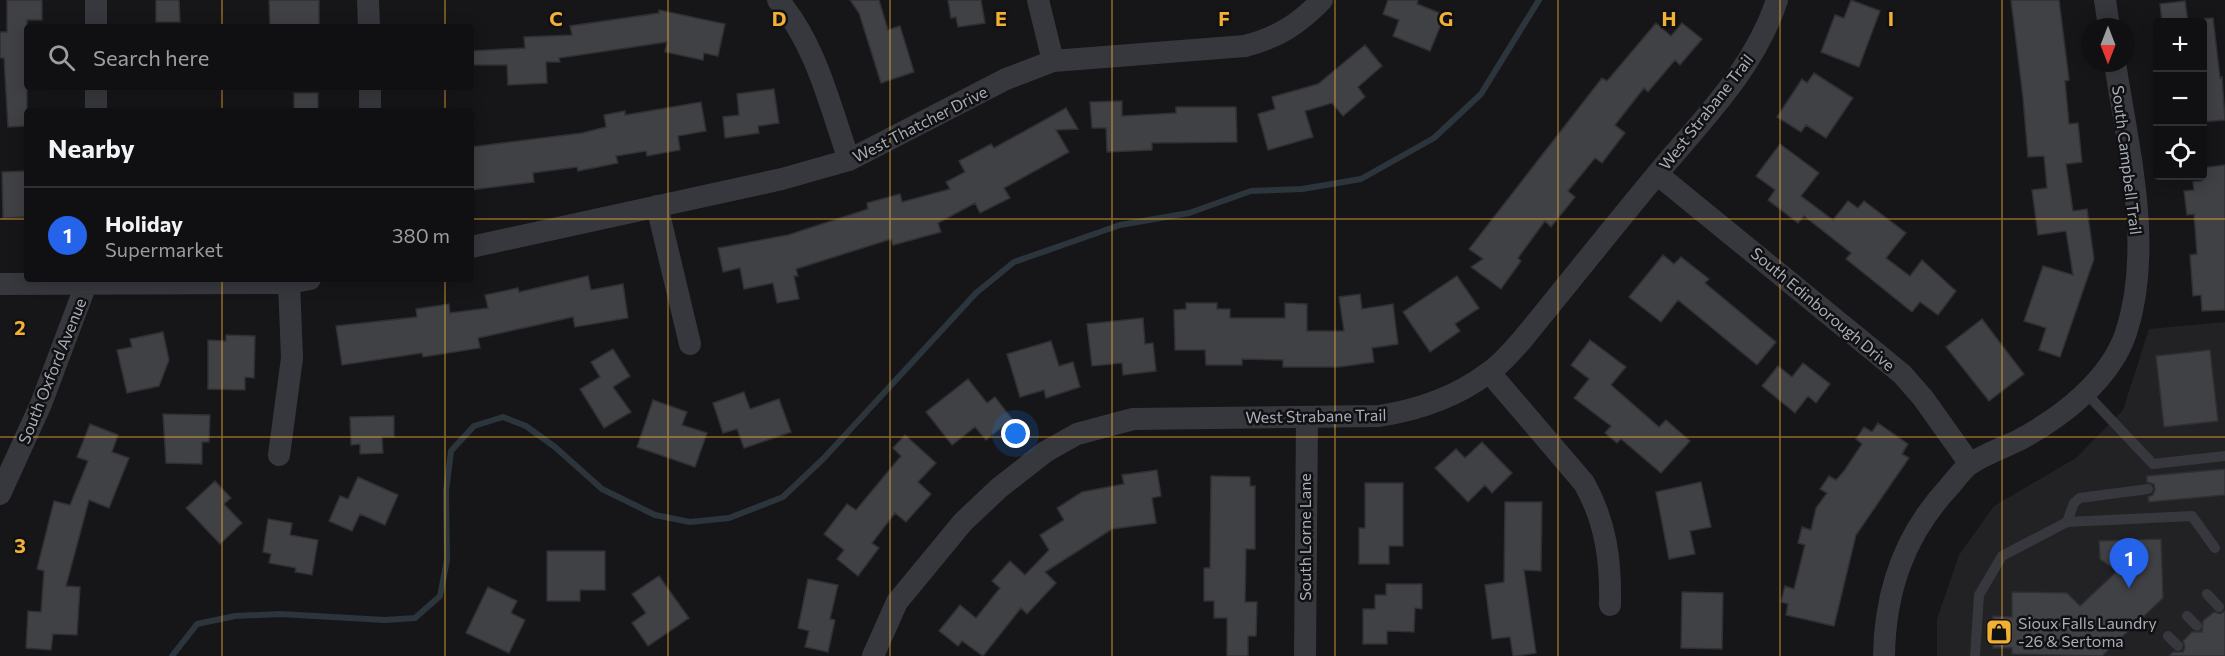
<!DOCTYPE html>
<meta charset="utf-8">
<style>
body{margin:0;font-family:Commissioner,sans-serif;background:#1e1e20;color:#f1f3f6}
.controls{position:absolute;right:18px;top:18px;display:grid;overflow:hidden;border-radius:6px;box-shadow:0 3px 15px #0003}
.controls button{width:54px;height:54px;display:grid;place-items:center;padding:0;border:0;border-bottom:2px solid #303032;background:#101012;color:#f1f3f6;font:30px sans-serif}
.compass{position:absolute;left:2081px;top:18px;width:54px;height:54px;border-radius:50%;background:#101012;box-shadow:0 3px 15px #0003;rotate:180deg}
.you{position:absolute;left:1016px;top:434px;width:21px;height:21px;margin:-15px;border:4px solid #fff;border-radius:50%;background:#1a73e8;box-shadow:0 0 0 9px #1a73e833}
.badge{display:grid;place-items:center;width:39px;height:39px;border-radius:50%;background:#2563eb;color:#fff;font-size:20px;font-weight:700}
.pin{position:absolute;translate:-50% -50px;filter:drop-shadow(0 2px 3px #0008)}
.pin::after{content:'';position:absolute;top:32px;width:21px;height:18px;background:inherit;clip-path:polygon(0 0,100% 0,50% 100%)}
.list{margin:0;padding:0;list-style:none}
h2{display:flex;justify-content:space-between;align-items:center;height:78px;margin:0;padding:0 24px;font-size:26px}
h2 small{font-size:20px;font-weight:400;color:#9c9d9f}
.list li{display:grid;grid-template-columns:39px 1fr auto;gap:18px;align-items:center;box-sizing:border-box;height:96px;padding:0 24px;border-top:2px solid #303032}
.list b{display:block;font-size:22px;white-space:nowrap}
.list p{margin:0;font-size:20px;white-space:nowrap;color:#9c9d9f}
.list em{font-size:20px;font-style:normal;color:#9c9d9f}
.icon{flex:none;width:33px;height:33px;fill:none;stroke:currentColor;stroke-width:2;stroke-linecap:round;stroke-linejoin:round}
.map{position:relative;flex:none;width:2225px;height:656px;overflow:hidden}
.search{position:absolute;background:#101012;box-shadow:0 3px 15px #0003;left:24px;top:24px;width:450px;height:66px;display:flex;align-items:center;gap:15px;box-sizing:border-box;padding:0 21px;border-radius:6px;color:#9c9d9f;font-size:22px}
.panel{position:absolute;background:#101012;box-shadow:0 3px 15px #0003;left:24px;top:108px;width:450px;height:174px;border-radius:6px}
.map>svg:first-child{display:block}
.built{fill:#222225}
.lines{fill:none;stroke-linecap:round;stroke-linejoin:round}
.stream{stroke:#2c353c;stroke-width:6}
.building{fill:#404145;stroke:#303034;stroke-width:1.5}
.lane{stroke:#37383d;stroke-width:10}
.street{stroke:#37383d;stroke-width:22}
.grid{fill:none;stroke:#f2b134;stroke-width:1.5;stroke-opacity:0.55}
.labels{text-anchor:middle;stroke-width:5;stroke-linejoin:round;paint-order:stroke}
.street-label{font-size:16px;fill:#a8adb8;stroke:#111113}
.poi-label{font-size:16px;fill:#a8adb8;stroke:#111113;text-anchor:start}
.grid-label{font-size:20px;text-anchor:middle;font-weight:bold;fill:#f2b134;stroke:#111113;stroke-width:5;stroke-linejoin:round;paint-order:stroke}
</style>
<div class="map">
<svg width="2225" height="656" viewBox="0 0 2225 656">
<rect width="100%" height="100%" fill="#161618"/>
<!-- built -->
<path class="built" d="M2225,322V656H1937V619L1959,555L1994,506L2076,458L2123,410L2149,329Z"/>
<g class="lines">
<!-- stream -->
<path class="stream" d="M172,656L197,624L235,616L280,614L385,620L415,618L440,596L447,560L446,491L451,451L474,426L503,417L526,426L555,447L602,489L655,515L690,522L729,518L783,497L824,458L976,293L1014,262L1120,225L1189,213L1251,191L1302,189L1361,179L1434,138L1481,94L1539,0"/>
</g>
<!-- building -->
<path class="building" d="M7,0H42V20H27V126L8,127L4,58H0V32H7Z
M156,0H179L180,22H156Z
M269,0H319V27H270Z
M850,0H879L888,30L900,26L914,72L881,83L859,13Z
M948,0H981L985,23L958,27L956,17L951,18Z
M1388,0H1418L1417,4L1445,15L1430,51L1393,36L1399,20L1383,14Z
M1851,0L1880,11L1859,67L1821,52L1835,15L1844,18Z
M2011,0H2059L2069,80L2065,81L2069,124L2078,123L2082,162L2066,164L2073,211L2087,209L2094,259L2060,357L2039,350L2046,328L2024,321L2043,266L2073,275L2066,231L2038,235L2032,190L2047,188L2044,156L2028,157L2023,98Z
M2185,1L2188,22H2162L2160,4Z
M659,10L725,24L718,56L704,53L703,60L665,52L667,42L559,58L560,62H546L547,83L508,85L507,65H471V51L525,48L524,37L572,35L570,26L659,13Z
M2213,18L2220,78L2222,77L2225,120L2202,122V19Z
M1656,23L1671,36L1682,23L1702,39L1680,65L1675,60L1648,92L1644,88L1615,125L1625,133L1602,163L1595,158L1568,191L1575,197L1551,227L1545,221L1518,258L1521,261L1501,289L1471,267L1483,259L1469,249L1602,78L1607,81Z
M1365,45L1382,66L1358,87L1365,97L1343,116L1332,103L1305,111L1313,137L1268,150L1258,114L1275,109L1272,97L1318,84Z
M1814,73L1853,98L1826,138L1806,125L1801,132L1777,117L1802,79L1807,83Z
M774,89L779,123L758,126L759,133L725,138L723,117L739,115L737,94Z
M294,93H318V111H294Z
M1122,101V116L1176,113V107H1236L1237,142L1152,143V150L1107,152L1106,128H1092L1090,102Z
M701,102L706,131L678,136L680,150L647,156L646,151L616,156L618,163L578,171L577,167L533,173L534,182L471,190V147L582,133L606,127L604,115L625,111V115Z
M1066,108L1078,129L1056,130L1069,152L1004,188L1010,198L980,213L975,203L938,223L941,232L893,245L891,239L796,269L798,276H794L799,299L777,303L773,283L744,289L740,268L723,272L718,248L788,235L868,209L867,203L900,194L902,202L950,189L946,182L965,172L959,161L991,144L994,148Z
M1780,144L1819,173L1801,196L1833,220L1848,201L1858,208L1864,201L1906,233L1886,258L1910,276L1922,260L1956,291L1938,315L1920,302L1912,312L1846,259L1851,253L1804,216L1798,223L1768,200L1775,190L1756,176Z
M2225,165V310L2202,311L2201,295L2193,296L2190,255L2197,254L2194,214L2187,215L2184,191L2194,190L2193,182L2202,181V168Z
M27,171V217L3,218L2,172Z
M1663,255L1674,264L1681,257L1709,279L1705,283L1776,342L1757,365L1678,300L1661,322L1629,297Z
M588,276L591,290L623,284L628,318L575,327L573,317L478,338L480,348L423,357L422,353L342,365L336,326L417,317L416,309L449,304L450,313L488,308L485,295L518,288L519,292Z
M1457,276L1479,308L1455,324L1460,331L1430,352L1403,312Z
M1360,294L1362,309L1393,304L1398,344L1372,348L1374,362L1339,367H1283V360L1242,359V365H1206L1205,350H1175L1174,310L1186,309V303H1217V309H1230V318H1285V303L1307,304V331H1344L1339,297Z
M1143,318L1145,344L1153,343L1156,371L1123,375L1122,363L1092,366L1087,324Z
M1982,319L2024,374L1989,401L1946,347Z
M163,332L169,360L159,386L127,393L117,350L132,347L130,339Z
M226,335L255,336L254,378L245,377V390L208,389V340L226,341Z
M1590,340L1626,367L1611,385L1659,427L1666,420L1690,441L1661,473L1621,439L1617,443L1605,433L1611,426L1574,398L1589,379L1571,365Z
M1051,341L1059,366L1073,362L1080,387L1046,398L1044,390L1020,397L1007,354Z
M613,349L630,376L613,387L631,412L604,428L580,389L600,377L591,362Z
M2210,350L2218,421L2164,427L2156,356Z
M1803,363L1830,384L1816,403L1808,396L1795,413L1762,386L1778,366L1792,377Z
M968,379L987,403L995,397L1012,419L986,440L975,427L952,445L926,412Z
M744,392L750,409L779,399L791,432L744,448L737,429L723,433L713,403Z
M653,400L687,412L682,425L707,433L695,467L637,447Z
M163,414L210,415L209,442H202V464L166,463Z
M394,416V437H382L383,453L360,454V444L351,445L350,417Z
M1878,423L1908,444L1902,454L1909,458L1856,535L1834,626L1786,615L1788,604L1781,602L1785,586L1794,589L1805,545L1798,543L1802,527L1811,530L1816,508L1827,493L1820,489L1829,476L1836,480L1844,471L1862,444L1856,439L1864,427L1872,432Z
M90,424L118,435L112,452L129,458L109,508L89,500L66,586L80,587L77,635L53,634L51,650L26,648L28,611L41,612L44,571L37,569L54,501L70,505L88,461L77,457Z
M905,435L936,463L918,482L931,494L906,522L895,513L872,543L879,548L858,576L837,559L844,550L824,534L847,504L856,510L901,456L893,448Z
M1482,442L1512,473L1492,493L1485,485L1468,502L1435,468L1456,449L1465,458Z
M2225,469V495L2149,502L2148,497L2153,495L2155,489L2154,484L2147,482V476Z
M1157,470L1161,496L1152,498L1156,523L1112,529L1045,572L1056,583L1027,614L1021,608L983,656L962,641L958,646L939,631L960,605L976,618L1000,588L992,581L1010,561L1025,575L1049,550L1040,535L1064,520L1057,508L1082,492L1124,484L1122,475Z
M1211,476L1250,477V486H1255V549H1246L1245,602H1257L1256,636H1248V656H1227V618H1214V601H1204V568H1210Z
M358,477L398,495L385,525L360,514L352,531L329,521L340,496L348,499Z
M215,481L231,498L224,504L242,523L220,544L186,508Z
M1701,482L1711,527L1690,531L1695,554L1669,559L1656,492Z
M1365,483H1403V546H1389V564H1359V528H1365Z
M1505,502H1542L1541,571L1524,570L1536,653L1517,656H1513L1510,637L1492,639L1485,585L1504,582Z
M268,519L292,523L290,535L318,540L312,575L295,572L296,568L269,563L271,554L263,552Z
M2161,539L2163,598L2102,656L2012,654V648H1993V616L2012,617V592L2067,593L2080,606L2117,571L2100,559L2099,541Z
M547,551H605V590H580V601H547Z
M659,576L689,618L648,646L632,623L646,613L632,594Z
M808,579L838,585L830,619L835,620L828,652L805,647L809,631L798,628Z
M1386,584H1422V609L1415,608L1414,632L1387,631V644H1363V609H1375V595H1386Z
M488,587L517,601L511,613L525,620L509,653L466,633Z
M1682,592L1723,593L1722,649L1681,648Z
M2225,611V656H2169L2173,652H2183L2185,647L2183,641L2192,632H2202L2203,621L2214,612L2220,614Z"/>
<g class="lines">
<!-- lane -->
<path class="lane" d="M2085,392L2153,464L2225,456
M2067,522L2074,503L2080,498L2148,489
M2207,594L2219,607
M2187,616L2197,626
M2168,636L2178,646
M1975,656L1979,595L2002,556L2067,522L2192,516L2215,548"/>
<!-- street -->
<path class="street" d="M368,0L369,27
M778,0C816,44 830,106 849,160
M1038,0L1053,61
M2105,0L2109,27
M96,27V0
M370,87V111
M96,111V87
M1657,174L1902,374L1923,398L1970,464
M657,206L690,344
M471,247L782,179L849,160L1006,79L1053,61L1245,46C1277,38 1299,24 1322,0
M0,284L289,283L310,279
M1490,373L1584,483C1606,522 1611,561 1610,605
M279,455L292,358L289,283
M0,494L41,404L88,279
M873,656L897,602L963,522L999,488L1045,452L1077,434L1133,419L1379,416C1418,410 1456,397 1488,373C1501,365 1512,351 1522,340C1568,284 1612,228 1658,173C1703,119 1755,68 1777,0
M1305,656L1307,418
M1884,656C1885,591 1904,535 1949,487C1955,480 1962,470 1970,464C1985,454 2003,448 2019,440C2062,417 2110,380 2126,333C2154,247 2128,149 2115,63"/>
</g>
<!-- grid -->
<path class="grid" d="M222,0V27M445,0V27M668,0V656M890,0V656M1112,0V656M1335,0V656M1558,0V656M1780,0V656M2002,0V656M222,87V111M445,87V111M0,219H27M471,219H2225M222,279V656M445,279V656M0,437H2225"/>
<!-- icons -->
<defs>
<symbol id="shop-square" viewBox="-11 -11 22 22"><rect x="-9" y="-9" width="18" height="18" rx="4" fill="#f2b134" stroke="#111113"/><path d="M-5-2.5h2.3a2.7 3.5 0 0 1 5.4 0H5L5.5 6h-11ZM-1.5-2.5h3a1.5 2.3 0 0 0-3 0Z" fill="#111"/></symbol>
</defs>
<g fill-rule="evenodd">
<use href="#shop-square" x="1984" y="617" width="30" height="30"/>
</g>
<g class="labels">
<!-- street labels -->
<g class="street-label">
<text transform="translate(1706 112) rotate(-52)" y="6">West Strabane Trail</text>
<text transform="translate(920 124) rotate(-27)" y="6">West Thatcher Drive</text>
<text transform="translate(2127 160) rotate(83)" y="6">South Campbell Trail</text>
<text transform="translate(1823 309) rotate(40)" y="6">South Edinborough Drive</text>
<text transform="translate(52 371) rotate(-68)" y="6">South Oxford Avenue</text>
<text transform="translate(1316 416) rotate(-1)" y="6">West Strabane Trail</text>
<text transform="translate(1305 537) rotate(-90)" y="6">South Lorne Lane</text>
</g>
<!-- poi labels -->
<g class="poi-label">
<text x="2018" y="629">Sioux Falls Laundry<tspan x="2018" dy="18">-26 &amp; Sertoma</tspan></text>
</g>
</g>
<g class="grid-label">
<text x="556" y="26">C</text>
<text x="779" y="26">D</text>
<text x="1001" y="26">E</text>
<text x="1224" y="26">F</text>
<text x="1446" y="26">G</text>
<text x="1669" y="26">H</text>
<text x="1891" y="26">I</text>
<text x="20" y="335">2</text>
<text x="20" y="553">3</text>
</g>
</svg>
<div class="controls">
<button>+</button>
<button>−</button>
<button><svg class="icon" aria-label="locate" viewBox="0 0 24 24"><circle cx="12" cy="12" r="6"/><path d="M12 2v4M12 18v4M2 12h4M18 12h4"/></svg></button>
</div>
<svg class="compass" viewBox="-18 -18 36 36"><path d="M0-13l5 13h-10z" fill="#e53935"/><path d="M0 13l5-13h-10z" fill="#9c9d9f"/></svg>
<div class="you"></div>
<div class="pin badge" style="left:2129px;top:588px">1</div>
<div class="search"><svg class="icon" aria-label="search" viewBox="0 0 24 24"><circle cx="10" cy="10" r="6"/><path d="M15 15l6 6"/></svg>Search here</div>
<section class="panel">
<h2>Nearby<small></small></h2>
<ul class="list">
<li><span class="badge">1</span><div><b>Holiday</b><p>Supermarket</p></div><em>380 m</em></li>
</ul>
</section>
</div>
